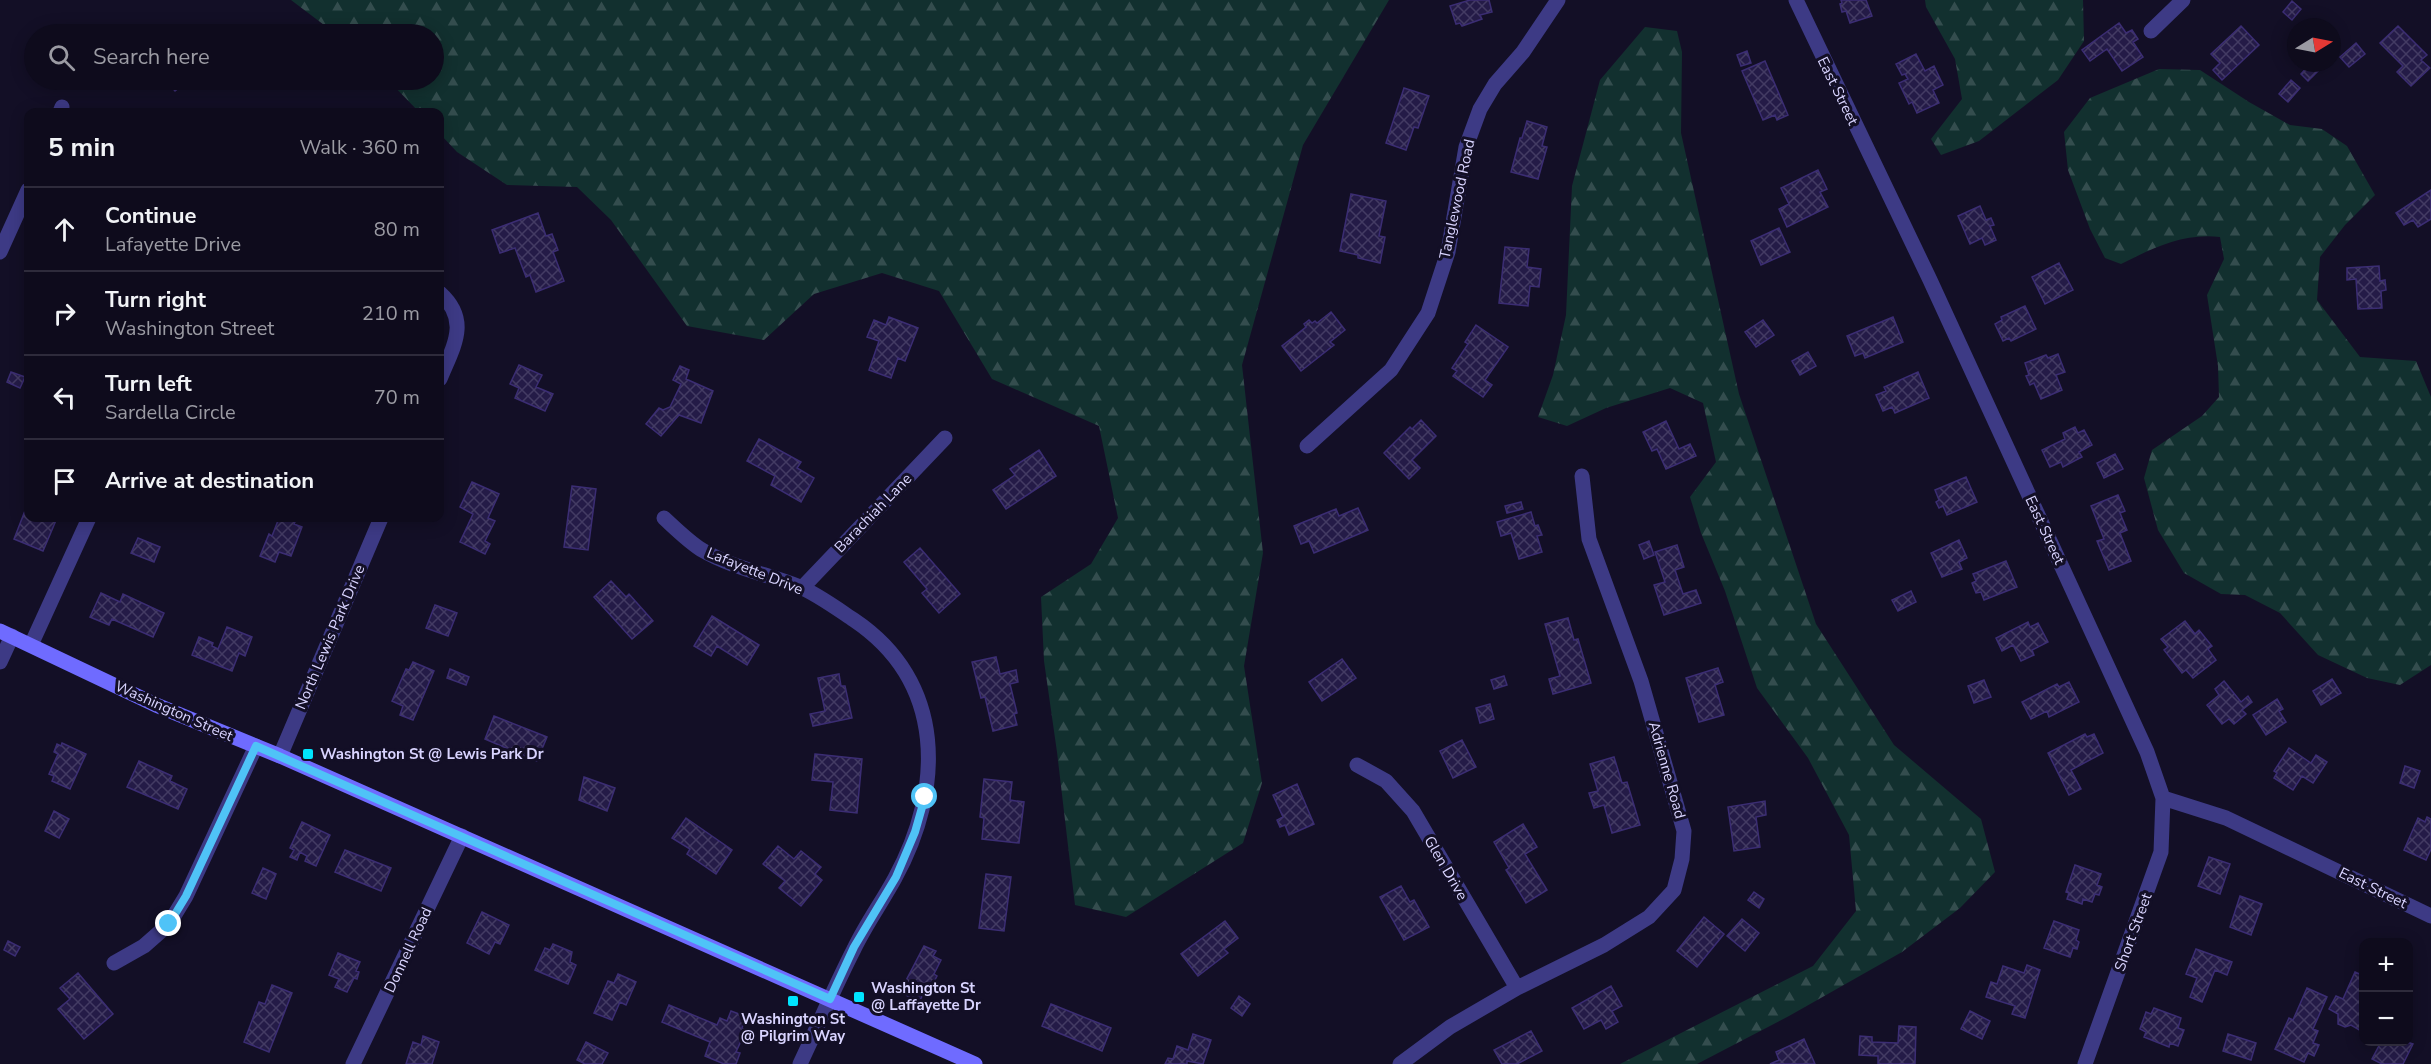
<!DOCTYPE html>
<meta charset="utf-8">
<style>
body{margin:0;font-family:"Nunito Sans",sans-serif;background:#171425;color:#f1f3f6}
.controls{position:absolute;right:18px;bottom:18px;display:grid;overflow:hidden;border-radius:12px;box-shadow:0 3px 15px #0003}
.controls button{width:54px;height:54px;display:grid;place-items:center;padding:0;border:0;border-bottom:2px solid #2e2b3b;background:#0e0b1c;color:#f1f3f6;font:30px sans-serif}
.compass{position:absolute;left:2287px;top:18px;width:54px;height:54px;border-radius:50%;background:#0e0b1c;box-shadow:0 3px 15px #0003;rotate:80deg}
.stop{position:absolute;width:18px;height:18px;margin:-14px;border:4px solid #4fc3f7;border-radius:50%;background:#fff}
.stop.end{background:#4fc3f7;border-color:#fff;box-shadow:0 2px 6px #0008}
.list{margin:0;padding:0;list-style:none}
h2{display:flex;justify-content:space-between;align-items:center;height:78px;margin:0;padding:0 24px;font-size:26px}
h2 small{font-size:20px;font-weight:400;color:#9b9ba3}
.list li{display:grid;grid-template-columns:39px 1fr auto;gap:18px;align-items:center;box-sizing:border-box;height:84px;padding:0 24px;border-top:2px solid #2e2b3b}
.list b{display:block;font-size:22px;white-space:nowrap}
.list p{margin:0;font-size:20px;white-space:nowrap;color:#9b9ba3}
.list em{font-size:20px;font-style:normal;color:#9b9ba3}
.icon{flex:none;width:33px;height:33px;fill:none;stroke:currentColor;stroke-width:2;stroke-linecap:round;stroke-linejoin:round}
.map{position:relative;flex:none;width:2431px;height:1064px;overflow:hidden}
.search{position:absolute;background:#0e0b1c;box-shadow:0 3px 15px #0003;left:24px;top:24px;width:420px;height:66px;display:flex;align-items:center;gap:15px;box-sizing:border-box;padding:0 21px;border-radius:33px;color:#9b9ba3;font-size:22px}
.panel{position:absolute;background:#0e0b1c;box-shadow:0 3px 15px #0003;left:24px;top:108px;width:420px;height:414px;border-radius:12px}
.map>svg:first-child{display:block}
.forest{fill:url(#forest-firs)}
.building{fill:url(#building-cross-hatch);stroke:#3b2d73;stroke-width:1.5}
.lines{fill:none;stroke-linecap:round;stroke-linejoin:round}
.minor{stroke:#3d3a85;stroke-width:15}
.tertiary{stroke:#3d3a85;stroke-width:15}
.secondary{stroke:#6f6bff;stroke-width:15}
.route{stroke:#4fc3f7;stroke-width:8}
.poi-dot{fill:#00e5ff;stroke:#130f26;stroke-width:2}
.labels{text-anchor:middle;stroke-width:6;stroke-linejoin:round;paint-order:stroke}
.street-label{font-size:15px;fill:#d9d4ff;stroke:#130f26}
.poi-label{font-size:15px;font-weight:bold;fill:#d9d4ff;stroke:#130f26;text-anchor:start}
</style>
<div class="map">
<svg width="2431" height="1064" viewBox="0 0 2431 1064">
<defs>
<pattern id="forest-firs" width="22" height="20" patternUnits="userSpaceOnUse" patternTransform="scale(1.5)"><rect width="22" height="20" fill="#12302f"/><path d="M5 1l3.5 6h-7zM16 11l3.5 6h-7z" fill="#344d4e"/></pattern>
<pattern id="building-cross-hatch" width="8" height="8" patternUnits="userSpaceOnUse" patternTransform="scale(1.5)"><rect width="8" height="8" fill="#241b47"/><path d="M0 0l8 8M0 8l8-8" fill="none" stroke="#433b63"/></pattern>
</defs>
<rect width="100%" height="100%" fill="#130f26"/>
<!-- forest -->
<path class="forest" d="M291,0H1389L1303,145L1242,365L1263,553L1244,666L1262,783L1243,843L1126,917L1075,905L1057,752L1044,661L1041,597L1091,564L1118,518L1099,426L992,379L939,291L882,273L814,294L764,340L687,326L611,220L577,187L507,185L457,152L440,134V112H419L388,80H434V34H336Z
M1925,0H2083L2084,41L2058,80L1979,141L1941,155L1931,139L1962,99L1955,59L1926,7Z
M1645,27L1677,31L1682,52L1681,133L1739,394L1816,624L1894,745L1981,819L1995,872L1960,908L1902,952L1789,1016L1697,1064H1620L1813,966L1856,911L1849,835L1808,758L1757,688L1725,591L1701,533L1690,497L1716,462L1703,403L1670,388L1606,408L1567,426L1538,417L1553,375L1566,315L1572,186L1600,80Z
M2159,69L2200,70L2249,102L2290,125L2322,129L2347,146L2375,195L2345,225L2320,257L2317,300L2360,357L2416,361L2431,397V665L2400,685L2367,678L2318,655L2280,613L2245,595L2221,594L2184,573L2158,530L2144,478L2152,450L2202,416L2219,397L2218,366L2207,295L2224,259L2220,237C2183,233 2153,248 2121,264L2105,258L2090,229L2068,170L2064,132L2090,98Z"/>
<!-- building -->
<path class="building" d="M1470,0H1489L1492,12L1480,15L1482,19L1462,26L1460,23L1456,24L1450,6Z
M1841,0H1866L1872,16L1850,23L1846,11L1842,12L1840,4L1842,3Z
M2292,1L2301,9L2292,20L2283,12Z
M2119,23L2126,33L2132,30L2138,39L2133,42L2143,57L2122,71L2107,49L2090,61L2082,50Z
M2241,26L2259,45L2222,80L2213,70L2220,63L2211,54Z
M2398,26L2427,55L2421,60L2430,68L2411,86L2397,72L2403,66L2380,43Z
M2356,43L2365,54L2349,67L2340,57Z
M1747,51L1751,63L1741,66L1737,55Z
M1916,54L1925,71L1934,66L1943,85L1933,90L1939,103L1917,113L1912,102L1909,104L1899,83L1908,79L1905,74L1902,75L1896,64Z
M1765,61L1788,115L1777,120L1775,115L1763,120L1742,71Z
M2310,64L2318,71L2308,81L2301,74Z
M166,80H189L175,91Z
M2291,80L2300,88L2288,102L2279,94Z
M1404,88L1429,96L1418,128L1414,127L1406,150L1386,143Z
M1527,121L1547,127L1542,146L1547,147L1538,179L1511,172L1520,138H1522Z
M1818,170L1827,189L1820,192L1828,207L1787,227L1779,209L1789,204L1781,188Z
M2431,190V219L2418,227L2413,220L2404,225L2396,213Z
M1351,194L1386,201L1379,236L1385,237L1380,263L1358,258V255L1340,251Z
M1980,206L1986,220L1991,218L1994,225L1990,226L1996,240L1985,245L1982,238L1970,244L1958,216Z
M538,213L546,236L552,234L558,250L553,252L564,281L536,292L530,275L526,277L515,248L500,253L492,230Z
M1779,228L1790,252L1761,265L1751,241Z
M1505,247L1529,249L1527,267L1541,269L1539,287L1530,286L1528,306L1499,303Z
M2059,263L2073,290L2045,304L2032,277Z
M2379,266L2380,281L2385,280L2386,290L2381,291L2382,308L2358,309L2356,279L2347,280V268Z
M2025,306L2036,329L2011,341L2009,338L2003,341L1995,324L2002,320L2001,317Z
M1331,312L1345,330L1330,342L1334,345L1301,371L1282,346L1306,327L1304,324L1309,320L1312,323L1315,321L1317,323Z
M889,317L918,328L905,361L898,358L891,378L869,370L879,341L867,337L874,320L886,325Z
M1893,317L1903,342L1865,358L1863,353L1855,356L1847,336Z
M1763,320L1774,335L1756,347L1745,332Z
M1476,325L1508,347L1485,380L1492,385L1483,397L1453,376L1457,371L1452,368L1468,344L1465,342Z
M1808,352L1816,366L1800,375L1792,361Z
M2058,354L2065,372L2056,375L2062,390L2041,399L2034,383L2030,385L2026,376L2029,375L2025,363L2046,355L2048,358Z
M519,365L542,375L536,387L553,394L545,411L515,398L519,388L510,384Z
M680,366L689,370L686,379L713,391L701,423L679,415L661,436L646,424L659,408L663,410L670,407L681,384L673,380Z
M11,372L25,377L20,388L7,382Z
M1918,372L1929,398L1895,413L1892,407L1883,411L1876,395L1886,391L1884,387Z
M1421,420L1436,436L1412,460L1420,468L1409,479L1384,453L1410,427L1412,429Z
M1666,421L1679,449L1690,444L1696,456L1666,469L1657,449L1652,451L1643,432Z
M2075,427L2078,433L2084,430L2092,445L2079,452L2082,457L2063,467L2061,462L2050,467L2042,450L2065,439L2063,433Z
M759,439L801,462L797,468L814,478L801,502L771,485L775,476L747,461Z
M1039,450L1056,476L1006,509L993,490L1015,475L1010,469Z
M2115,454L2123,469L2104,478L2097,463Z
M1966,477L1977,502L1947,515L1943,506L1939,508L1936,502L1939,500L1935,490Z
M472,482L499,494L488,518L495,521L485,541L490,544L485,554L460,542L473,514L460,507Z
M572,486L596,489L588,550L564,547Z
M2118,495L2125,511L2120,513L2127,530L2120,533L2131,561L2109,570L2097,541L2104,539L2091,506Z
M1521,502L1523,509L1507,513L1505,506Z
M28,503V518H57L43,551L14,539Z
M1358,508L1368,530L1314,553L1309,541L1301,544L1294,526L1336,509L1339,516Z
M1531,512L1535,526L1538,525L1542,535L1537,536L1542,552L1519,559L1511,533L1501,536L1497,522Z
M279,518H297L294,524L302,527L291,556L279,552L275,562L260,556L269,534L272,536Z
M138,538L160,547L154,562L131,553Z
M1959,540L1967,558L1959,562L1962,569L1942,577L1931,553Z
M1649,541L1654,555L1644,559L1639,545Z
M1677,545L1684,567L1675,570L1683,594L1696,590L1701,603L1664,615L1654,585L1665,582L1655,552Z
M920,548L960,594L939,613L922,593L927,589L904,562Z
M2006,561L2017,587L1984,600L1981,592L1976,593L1972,583L1976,581L1973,574Z
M611,581L626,597L629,594L653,621L632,639L594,597Z
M1911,591L1916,602L1898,611L1892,600Z
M101,593L120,602L123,594L164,613L153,637L112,619L109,625L90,617Z
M435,605L457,613L448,636L426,628Z
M712,616L759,645L747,665L717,646L711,656L694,646Z
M1568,618L1574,640L1578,639L1591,683L1553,694L1549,679L1560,676L1545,624Z
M2185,621L2195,634L2199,630L2212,646L2208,649L2216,660L2193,678L2186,670L2182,673L2164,650L2168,647L2161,639Z
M2028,622L2030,627L2038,623L2048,642L2032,650L2034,655L2021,661L2013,645L2002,651L1996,638Z
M227,627L252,637L245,656L239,653L232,671L192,655L199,637L213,643L212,646L218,649Z
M996,657L1000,674L1016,670L1018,682L1010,684L1017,713L1014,714L1017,725L993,731L985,697L981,698L972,662Z
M1342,659L1356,678L1322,701L1309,682Z
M413,662L434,671L413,720L400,715L403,706L392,701L406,669L409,670Z
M1718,668L1723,682L1715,685L1724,715L1699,722L1686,678Z
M450,669L469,677L466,685L447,678Z
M839,674L841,686H845L852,718L813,726L810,714L825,711L818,678Z
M1504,676L1507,685L1494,689L1491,680Z
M2332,679L2341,693L2321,705L2313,691Z
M1984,680L1991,697L1974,703L1968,686Z
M2224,681L2241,702L2248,696L2252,702L2242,710L2246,714L2234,724L2229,719L2222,724L2207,705L2219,695L2215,689Z
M2069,682L2079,702L2049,717L2047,711L2031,719L2022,702L2057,684L2059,687Z
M2277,699L2283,709L2279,711L2286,722L2266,735L2253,715Z
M1490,704L1494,719L1480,723L1476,708Z
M494,716L547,737L537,761L485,739Z
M2085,734L2087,737L2094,734L2103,753L2071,770L2081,789L2069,795L2048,753Z
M1462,740L1476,767L1453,778L1440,751Z
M62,743L86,754L70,789L52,781L54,776L49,774L58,754L54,752L57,744L61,746Z
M2289,748L2311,763L2316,755L2327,762L2313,783L2302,776L2293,790L2274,778L2277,773L2274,771Z
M815,754L862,759L857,813L830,810L833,782L812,780Z
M1614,757L1622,783L1627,782L1640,825L1612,833L1604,805L1594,808L1589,793L1598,791L1590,764Z
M139,761L172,776L170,781L187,789L178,809L127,787Z
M2405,766L2420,771L2414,788L2400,783Z
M584,777L615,788L607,811L579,800Z
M984,779L1012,782L1010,800L1024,802L1019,843L982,839L984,818L980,817Z
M1297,784L1314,824L1289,835L1285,825L1280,827L1277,820L1283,817L1273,795Z
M1765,801L1766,815L1756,817L1760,847L1734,851L1728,807Z
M54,811L69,819L59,838L45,831Z
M2427,817L2431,819V849L2426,860L2404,850L2418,818L2425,822Z
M686,818L732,850L716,874L687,854L690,849L672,838Z
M302,822L330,835L316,866L305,861L307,856L300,852L297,860L290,857L294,850L290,848Z
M1523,824L1537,847L1525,854L1547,890L1526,903L1506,870L1509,868L1494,842Z
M778,846L794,859L801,851L821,867L815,874L822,880L801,906L779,888L785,881L763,864Z
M345,850L391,868L381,891L335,872Z
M2209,857L2230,864L2220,894L2198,886Z
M2075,865L2101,874L2097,885L2102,887L2099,895L2095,894L2092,902L2083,899L2082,904L2067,899L2069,893L2066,892Z
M263,868L276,874L266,899L252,893Z
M986,874L1011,877L1004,931L979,928Z
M1401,886L1410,902L1414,900L1429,927L1404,940L1380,897Z
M1754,892L1764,899L1759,908L1748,900Z
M2240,896L2262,904L2251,935L2230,927Z
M482,912L509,925L500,944L495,942L489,954L467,943Z
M1704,917L1724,934L1697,967L1677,951Z
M1742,919L1759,933L1745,951L1727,936Z
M1225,921L1238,938L1224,949L1228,953L1198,976L1181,954Z
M2054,921L2079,930L2076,940L2079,942L2077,949L2073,948L2070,957L2044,948Z
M8,941L20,947L15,956L4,950Z
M553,944L572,952L570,962L576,965L568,984L535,970L545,948L550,950Z
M924,946L936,951L933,956L941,960L934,974L937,976L929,991L926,989L919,1002L900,992Z
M2196,949L2232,962L2227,975L2215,970L2202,1002L2190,997L2197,978L2186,974Z
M338,953L360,962L356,971L359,972L357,979L354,978L347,992L335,987L339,979L329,975Z
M2027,965L2040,970L2025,1018L2012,1014L2015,1006L1986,997L1991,982L1997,984L2003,966L2024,973Z
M2355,972L2364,976V1036L2363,1032L2351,1025L2345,1027L2338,1024V1014L2329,1009L2336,996L2343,999Z
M78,973L113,1014L84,1039L58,1009L70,999L60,988Z
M618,974L636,982L626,1005L620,1002L612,1020L594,1013L608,981L614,983Z
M272,985L292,993L269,1052L244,1042L259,1002L265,1004Z
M1611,986L1622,1006L1612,1011L1618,1022L1606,1029L1601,1020L1584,1029L1572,1008Z
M2307,988L2327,997L2313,1029L2318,1031L2313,1043L2319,1045L2314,1056L2308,1053L2304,1062L2275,1049L2289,1018L2293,1020Z
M1239,996L1250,1004L1242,1016L1231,1008Z
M1051,1004L1111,1028L1102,1051L1042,1026Z
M669,1005L717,1025L720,1018L727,1021L731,1011L747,1017L742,1028L746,1030L736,1052L740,1053L736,1064H724L705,1056L710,1042L662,1022Z
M2154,1008L2181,1018L2178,1028L2184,1030L2178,1046L2170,1043L2169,1047L2144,1037L2146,1032L2140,1029L2146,1012L2151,1014Z
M1970,1011L1990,1021L1982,1039L1961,1029Z
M1899,1026L1916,1027L1915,1064H1878V1056L1859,1055L1860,1036L1872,1037V1042L1898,1043Z
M1531,1031L1542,1051L1517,1064H1502L1494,1050Z
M1193,1034L1211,1040L1203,1064L1187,1061V1064H1165L1168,1058L1173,1059L1177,1046L1188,1050Z
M2228,1034L2256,1043L2251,1060L2223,1051Z
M423,1036L439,1042L432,1064H406L413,1042L421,1045Z
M1804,1039L1815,1064H1770L1779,1060L1776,1052Z
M586,1042L608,1053L602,1064H585L577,1060Z
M2381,1042H2407L2413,1044L2403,1064H2382L2372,1059Z"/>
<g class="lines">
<!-- minor -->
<path class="minor" d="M2151,31L2183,0
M60,112L62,107
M0,252L28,190
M440,293C471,321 453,347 440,379
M1307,446L1391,370L1428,313L1448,252L1466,147L1480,109L1495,84L1523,52L1558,0
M664,518C676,529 689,542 702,550C733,568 767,574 800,587C817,594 839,610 854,620C946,682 944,788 895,878C882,902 866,924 854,949C835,986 818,1026 800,1064
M802,588L945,438
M31,645L89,518
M0,662L12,636
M280,756L381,518
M1357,765L1386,781L1413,811L1517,988
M114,963L144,946L169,924L186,896L256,746
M353,1064L462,836
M1400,1064L1450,1027L1517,988L1604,945L1649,917L1674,890L1682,859L1684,831L1641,681L1589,539L1582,476"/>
<!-- tertiary -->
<path class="tertiary" d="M1796,0L1930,280L2147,752L2163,798L2226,818L2431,916
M2085,1064L2161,852L2163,798"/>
<!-- secondary -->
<path class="secondary" d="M0,631L156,705L280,756L975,1064"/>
</g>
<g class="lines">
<!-- route -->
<path class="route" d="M169,924L186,896L256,746L830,999L854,947L896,877L915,832L925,797"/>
</g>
<!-- markers -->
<g class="poi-dot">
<rect x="302" y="748" width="12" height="12" rx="3"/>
<rect x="853" y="991" width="12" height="12" rx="3"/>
<rect x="787" y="995" width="12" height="12" rx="3"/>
</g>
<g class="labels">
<!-- street labels -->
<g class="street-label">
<text transform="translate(1838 91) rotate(64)" y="5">East Street</text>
<text transform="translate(1457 199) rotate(-78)" y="5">Tanglewood Road</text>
<text transform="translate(873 513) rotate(-46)" y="5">Barachiah Lane</text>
<text transform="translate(2045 530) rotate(65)" y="5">East Street</text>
<text transform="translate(755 571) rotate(22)" y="5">Lafayette Drive</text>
<text transform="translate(330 637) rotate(-67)" y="5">North Lewis Park Drive</text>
<text transform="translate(174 711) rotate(24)" y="5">Washington Street</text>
<text transform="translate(1667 770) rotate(74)" y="5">Adrienne Road</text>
<text transform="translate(1446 868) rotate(60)" y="5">Glen Drive</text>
<text transform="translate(2373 888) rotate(26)" y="5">East Street</text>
<text transform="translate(2133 932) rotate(-70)" y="5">Short Street</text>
<text transform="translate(408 950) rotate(-65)" y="5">Donnell Road</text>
</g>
<!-- poi labels -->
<g class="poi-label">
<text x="320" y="759">Washington St @ Lewis Park Dr</text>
<text x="871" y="993">Washington St<tspan x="871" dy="17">@ Laffayette Dr</tspan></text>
<text x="793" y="1024" text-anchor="middle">Washington St<tspan x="793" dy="17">@ Pilgrim Way</tspan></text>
</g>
</g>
</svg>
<div class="controls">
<button>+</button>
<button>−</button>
</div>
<svg class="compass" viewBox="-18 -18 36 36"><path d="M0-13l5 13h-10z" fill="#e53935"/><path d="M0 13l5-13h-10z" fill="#9b9ba3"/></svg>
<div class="stop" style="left:925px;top:797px"></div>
<div class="stop end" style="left:169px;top:924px"></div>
<div class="search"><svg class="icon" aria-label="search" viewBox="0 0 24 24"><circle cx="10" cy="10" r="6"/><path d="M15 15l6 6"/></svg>Search here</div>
<section class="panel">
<h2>5 min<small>Walk · 360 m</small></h2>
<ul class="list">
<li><svg class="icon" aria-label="ahead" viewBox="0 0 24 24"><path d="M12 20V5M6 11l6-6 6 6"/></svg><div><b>Continue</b><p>Lafayette Drive</p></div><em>80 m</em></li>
<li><svg class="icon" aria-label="right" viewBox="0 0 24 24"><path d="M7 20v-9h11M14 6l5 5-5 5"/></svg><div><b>Turn right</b><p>Washington Street</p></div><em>210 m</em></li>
<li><svg class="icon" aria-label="left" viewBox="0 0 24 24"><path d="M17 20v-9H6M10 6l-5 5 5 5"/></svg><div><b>Turn left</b><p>Sardella Circle</p></div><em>70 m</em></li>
<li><svg class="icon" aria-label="arrive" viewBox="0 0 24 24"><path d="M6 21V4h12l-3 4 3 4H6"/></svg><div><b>Arrive at destination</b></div></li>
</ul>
</section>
</div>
